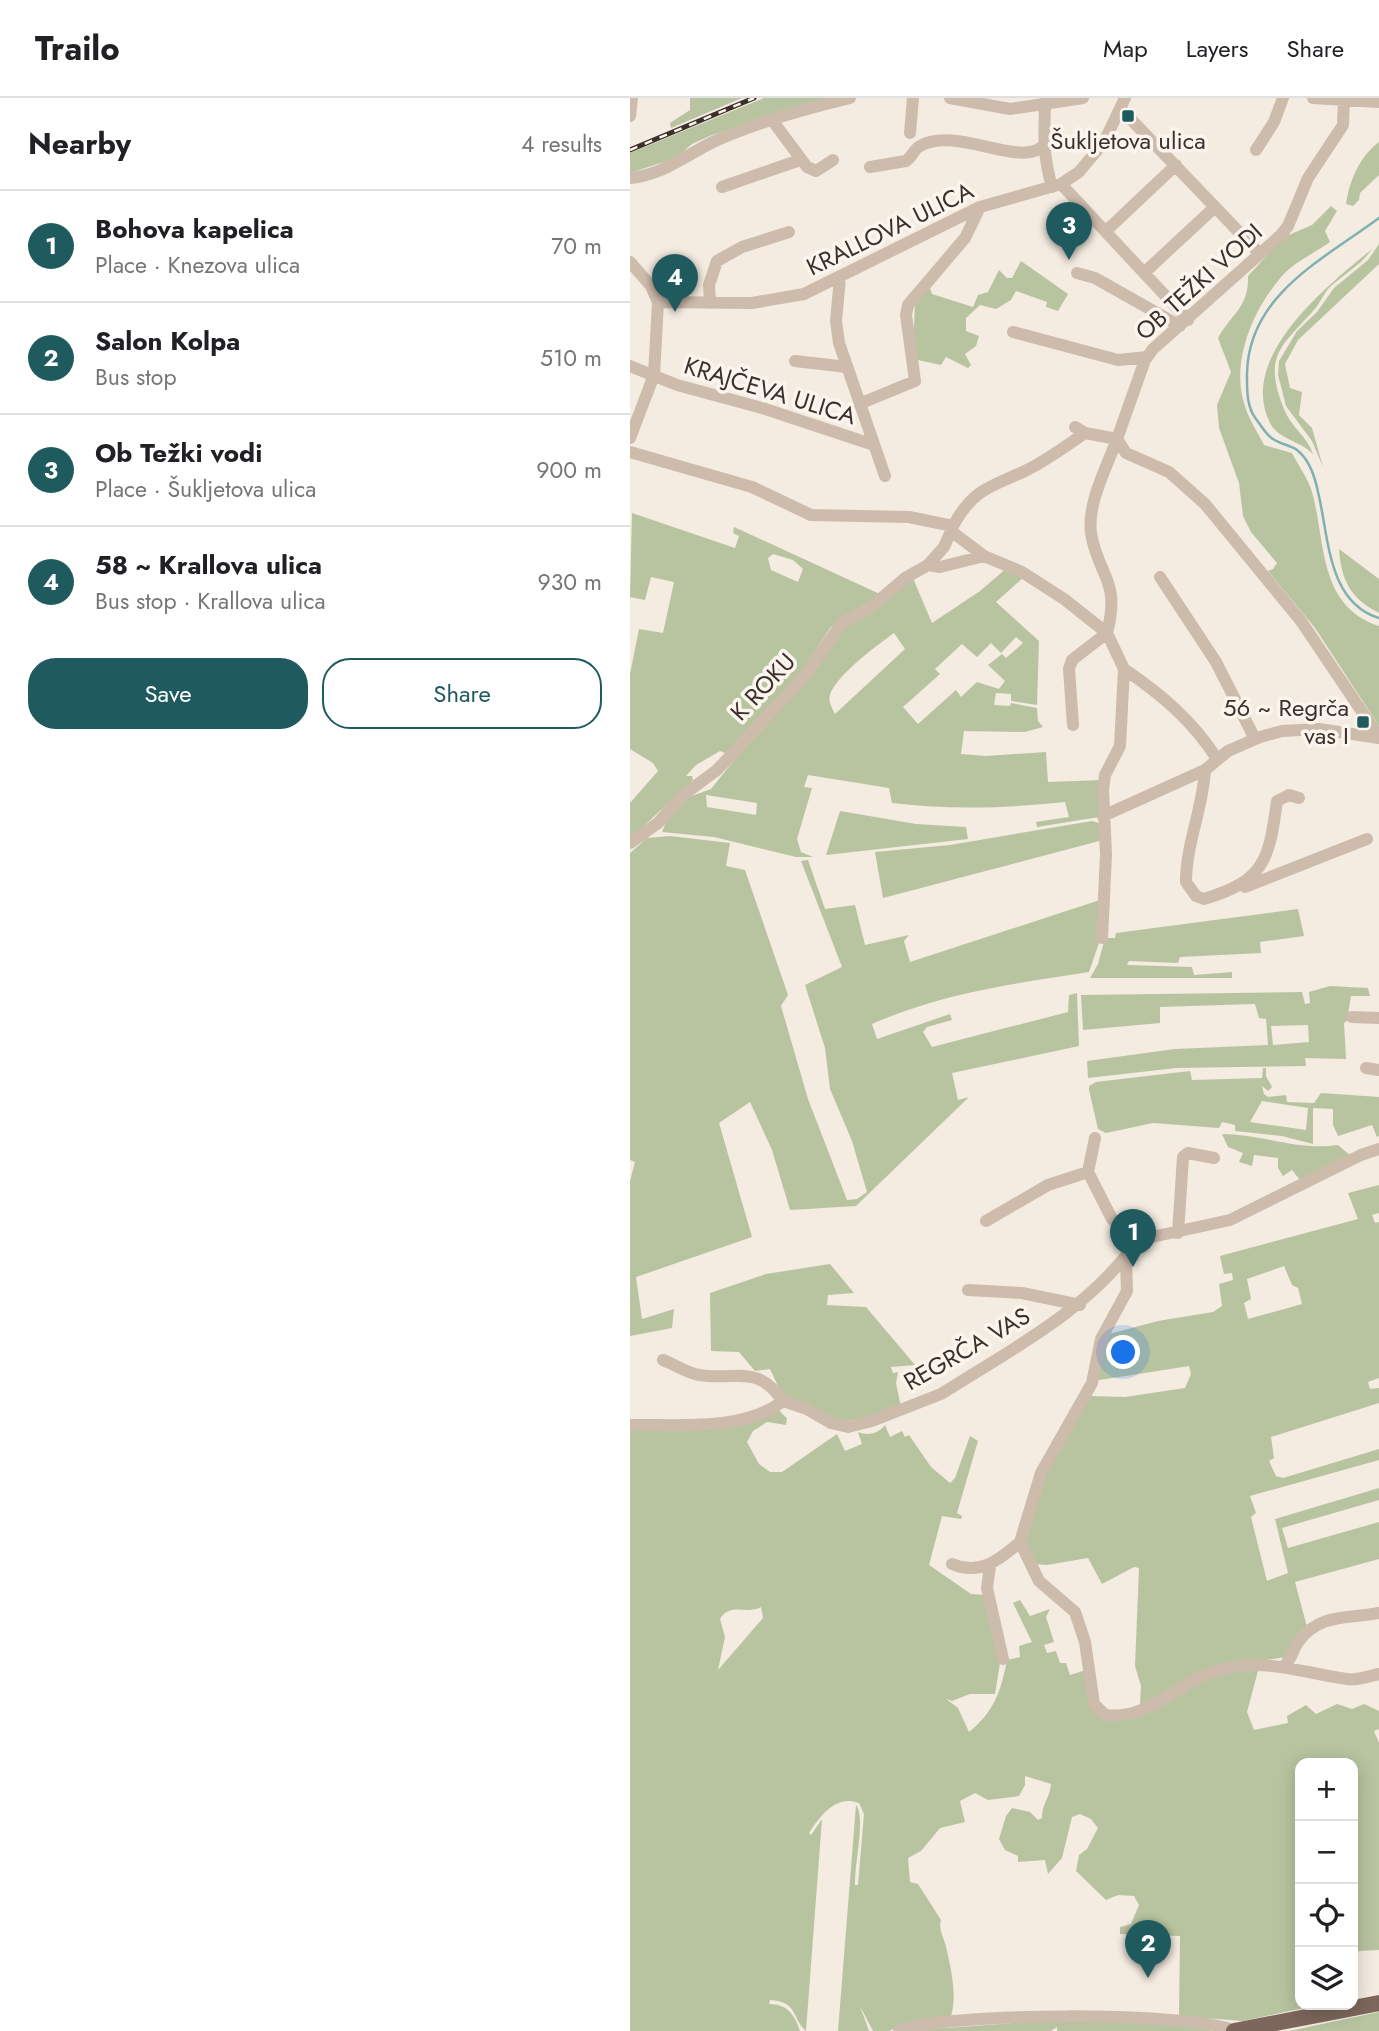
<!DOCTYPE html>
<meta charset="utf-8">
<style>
body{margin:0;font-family:Jost,sans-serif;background:#f2f2f2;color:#202124}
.controls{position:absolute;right:21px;bottom:21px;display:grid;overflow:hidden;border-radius:14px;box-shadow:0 4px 18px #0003}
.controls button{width:63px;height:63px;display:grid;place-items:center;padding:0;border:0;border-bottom:2px solid #e0e0e0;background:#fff;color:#202124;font:35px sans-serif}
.you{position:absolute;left:494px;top:1255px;width:24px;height:24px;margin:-18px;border:5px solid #fff;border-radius:50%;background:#1a73e8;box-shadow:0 0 0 10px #1a73e833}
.badge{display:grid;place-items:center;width:46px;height:46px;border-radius:50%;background:#1f5a5e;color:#fff;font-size:23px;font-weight:700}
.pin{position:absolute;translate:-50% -58px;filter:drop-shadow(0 2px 4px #0008)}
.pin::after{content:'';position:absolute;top:37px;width:24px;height:21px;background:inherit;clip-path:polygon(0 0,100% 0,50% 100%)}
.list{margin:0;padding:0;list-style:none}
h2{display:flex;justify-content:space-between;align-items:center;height:91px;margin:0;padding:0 28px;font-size:30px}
h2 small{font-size:23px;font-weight:400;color:#757577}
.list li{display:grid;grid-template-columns:46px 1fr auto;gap:21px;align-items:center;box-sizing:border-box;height:112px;padding:0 28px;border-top:2px solid #e0e0e0}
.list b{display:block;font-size:26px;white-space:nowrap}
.list p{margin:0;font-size:23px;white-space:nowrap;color:#757577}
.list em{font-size:23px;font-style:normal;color:#757577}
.actions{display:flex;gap:14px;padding:21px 28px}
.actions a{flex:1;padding:16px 0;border:2px solid #1f5a5e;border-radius:28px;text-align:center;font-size:24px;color:#1f5a5e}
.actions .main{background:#1f5a5e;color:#fff}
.icon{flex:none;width:38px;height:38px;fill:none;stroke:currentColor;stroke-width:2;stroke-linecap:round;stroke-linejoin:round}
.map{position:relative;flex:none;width:749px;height:1933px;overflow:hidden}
header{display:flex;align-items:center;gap:42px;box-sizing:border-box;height:98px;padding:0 35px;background:#fff;border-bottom:2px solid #e0e0e0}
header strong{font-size:33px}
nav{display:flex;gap:38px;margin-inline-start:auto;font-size:24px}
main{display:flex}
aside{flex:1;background:#fff}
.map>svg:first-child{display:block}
.green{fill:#b8c4a0;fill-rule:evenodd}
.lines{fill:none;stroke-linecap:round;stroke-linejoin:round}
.stream{stroke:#7fb0b2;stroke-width:2.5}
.minor{stroke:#cdbbac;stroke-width:12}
.major{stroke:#7d675c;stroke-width:16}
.rail-casing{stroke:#3b302b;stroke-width:5}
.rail{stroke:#fbf5ee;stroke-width:2.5;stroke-dasharray:8;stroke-linecap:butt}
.poi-dot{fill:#1f5a5e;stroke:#fbf5ee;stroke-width:2.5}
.labels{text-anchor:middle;stroke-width:7;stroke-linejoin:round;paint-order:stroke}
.poi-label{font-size:24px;fill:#3b302b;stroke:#fbf5ee}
.street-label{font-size:24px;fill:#3b302b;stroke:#fbf5ee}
</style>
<header>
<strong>Trailo</strong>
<nav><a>Map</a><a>Layers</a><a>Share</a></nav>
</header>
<main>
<aside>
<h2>Nearby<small>4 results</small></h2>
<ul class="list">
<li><span class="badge">1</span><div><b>Bohova kapelica</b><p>Place · Knezova ulica</p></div><em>70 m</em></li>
<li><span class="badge">2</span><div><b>Salon Kolpa</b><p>Bus stop</p></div><em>510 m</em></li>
<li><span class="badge">3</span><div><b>Ob Težki vodi</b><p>Place · Šukljetova ulica</p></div><em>900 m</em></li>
<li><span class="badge">4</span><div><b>58 ~ Krallova ulica</b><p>Bus stop · Krallova ulica</p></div><em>930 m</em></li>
</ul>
<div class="actions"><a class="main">Save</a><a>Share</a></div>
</aside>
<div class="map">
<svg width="749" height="1933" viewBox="0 0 749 1933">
<rect width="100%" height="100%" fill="#f4ebe1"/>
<!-- green -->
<path class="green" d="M60,0H112L41,30L40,25L60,12Z
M134,0H200L82,37L62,46L46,60L0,75V55Z
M749,44V77L730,95L729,102L723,108L716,106C719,83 730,58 749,44Z
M701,108L707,113L695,133L700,144C685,155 664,164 652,178C623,211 600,265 615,308C619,322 628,335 634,347L662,355C668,367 678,380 682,394C696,444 688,508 749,528V628L685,530L638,473L643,471L647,465L621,434L613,418L609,385L589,330L587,307L601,274L588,240C601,216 619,210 618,178L654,139L682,127Z
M749,146V166L668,242L655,266L660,290L672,294L669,317L682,330L693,369L682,343L656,308L648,277L649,263L667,233L687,214L704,190L738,162Z
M742,151C731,167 716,175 702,187C693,195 691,205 683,213C650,250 633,258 654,311C660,328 677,338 683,356C671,343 649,342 640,325C607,259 697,188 742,151Z
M391,163L438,196L428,213L416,209L417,204L386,193L381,202L366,211L350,207L336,220V233L349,238L346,248L335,256L341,267L338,270L316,259L311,267L288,262L283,249L285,206L299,187L302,196L343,209L348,197L358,194L369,172L377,180H382Z
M2,415L105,450L109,438L103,435L104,429L252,497L217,516L201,529L170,576L95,655L90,653L66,667L56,678H62L63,682L0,741V705L28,673L23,665L0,651V576L9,531L33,535L44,484L21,479L15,502L0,499ZM143,456L163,462L173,471L168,484L141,472L138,460Z
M709,451L749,481V515C721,501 711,482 709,451Z
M378,469L394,479L366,504L409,543L407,607L381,603V596L366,595L364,607L380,608L381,605L407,610L408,623L413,629L395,634L334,633L331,656L356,658L416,654L418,684L473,682L469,719L407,729L406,724L439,719L435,704C375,710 323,712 262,705L259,690L178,677L174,689L182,690L167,741L171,754L183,759H166L84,739L32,734L36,724L59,699L81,691L201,541L282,478L302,525L350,493ZM264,535L275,551L205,616C202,610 197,602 201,594C210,575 246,548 264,535ZM386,539L393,545L376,560L372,556L358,567L375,583L369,591L347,584L331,599L326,592L288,626L273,609L310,576L305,571L332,546L347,559L361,545L371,555ZM76,697L127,705L126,717L77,709Z
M210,713L286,726L336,729L338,741L196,757Z
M462,723L469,725L473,742L253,800L245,754L320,747Z
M40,738L100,745L96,768L115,772L158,897L151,908L178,1001L217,1102L227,1101L237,1094L222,1043L200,991L195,950L175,887L212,869L171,763L178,762L195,811L225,807L235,847L279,837L274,843L280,864L473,801L471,839L459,874C382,886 315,894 242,926L247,941L320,916L322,922L297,929L293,934L302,949L438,914L439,897L447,895L449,948L322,975L328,1002L339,999L226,1108L160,1112L142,1052L120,1004L89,1025L122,1139L6,1179L12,1221L44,1211L42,1230L0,1238V1083L5,1064L0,1062V755L17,740Z
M668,811L674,838L630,844L631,855L550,859L548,865L499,863L497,867L562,869L564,877L602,874V880H460L468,866L475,840H485L486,835Z
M700,888L738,890L740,898H721L717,923L714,925L716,961L675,960L676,968L546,970L458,980L457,963L545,951L638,947L636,921L629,920L625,906L530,909V925L453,932L451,897L672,894L675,906L680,905L679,894ZM678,927L679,944L643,947L641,928Z
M633,970H636V978L642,989L638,993L632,988L634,996L638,999L656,997L657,1004L684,1005L691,995L749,999V1038L747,1039L742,1027L708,1038L703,1027V1011L683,1010V1046L652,1038L605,1033V1027L592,1024L589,1030L523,1025L476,1035L468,1031L459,992V988L466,984L560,973L562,982L632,980ZM632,1003L678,1010L676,1032L620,1024Z
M592,1036C631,1036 669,1053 708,1047L721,1058L670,1082L662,1072L653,1078L648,1070V1060L624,1057L622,1068L609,1064L613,1055L598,1049Z
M749,1087V1115L742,1117L745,1125L749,1124V1280L738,1284L740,1291L749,1290V1305L641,1339L644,1360L639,1363L646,1378L653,1380L749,1351V1362L620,1398L626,1415L621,1419L637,1483L658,1475L645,1421L749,1390V1402L652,1430L658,1450L749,1424V1461L665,1484L677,1529L656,1559L609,1566L533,1600L510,1606L511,1588L505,1568L509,1470L504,1469L472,1486L458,1460L417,1467L403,1466L394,1440L413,1381L461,1298L495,1299L555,1290L561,1276L559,1268L470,1282L467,1281L472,1249L479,1236L528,1223L583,1214L592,1208L589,1186L603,1182L602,1175L594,1176L590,1158L728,1121L718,1095ZM654,1168L662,1187L668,1190L672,1206L618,1221L614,1205L621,1201L617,1181Z
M200,1166L224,1195L198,1197L197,1207L236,1209L285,1267L261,1269L263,1275L268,1274L266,1285L271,1309L242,1319L210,1324L154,1301L140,1271L125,1273L109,1254L81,1253L80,1195L136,1176Z
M147,1311L157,1320L156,1327L137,1324L123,1333L117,1344L129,1366L140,1374H152L207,1336L215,1353L232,1346L228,1334C237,1338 248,1336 255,1327L260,1339L272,1333L275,1339L279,1337L301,1369L320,1385L325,1380L340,1338L348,1343L327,1415L332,1418L331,1421L312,1418L299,1467L341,1496L355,1497L371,1559L365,1596H340L322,1603L316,1601L328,1610L339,1634C364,1614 371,1593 377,1562L390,1559L389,1548L402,1544L383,1505L390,1502L400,1518L420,1511L416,1519L424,1544L414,1547L417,1555L426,1553L430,1565H436L440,1577L456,1572L461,1595L486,1620L578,1578L629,1569L617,1614L624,1632L658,1625L657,1618L676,1607L686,1616L707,1606L722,1611L734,1606L749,1613V1631L744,1633L749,1645V1852L729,1853L723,1858V1665H670V1907H688L613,1923L549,1918L550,1838L490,1836V1829L501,1826L509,1807L504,1798L488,1797L476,1802L446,1773L449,1757L457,1751L468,1730L461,1721L450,1716L442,1719L432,1760L418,1776L415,1762L388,1764V1758L375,1752L369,1741L376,1718L382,1710L400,1714L408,1722L412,1720C412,1705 420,1700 421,1686L395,1678V1687L389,1698L358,1702L345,1695L330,1703L335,1724L310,1730L291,1753L278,1760L280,1784L288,1786L311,1822C308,1832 314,1839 316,1849C321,1870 328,1900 320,1921L278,1924L259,1933H243L230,1908L239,1933H208L226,1707C236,1719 224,1768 225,1787H228L234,1716L229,1705C206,1696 190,1718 179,1735L181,1737L192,1721L176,1933C161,1920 169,1904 140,1902L139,1906C157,1906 165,1917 170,1933H0V1330L67,1328ZM131,1509L133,1520L88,1572L95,1539L90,1521C100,1504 118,1517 131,1509Z
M749,1914V1933H659Z
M413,1923L539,1924L583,1933H427V1929L421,1933H276Z"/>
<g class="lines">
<!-- stream -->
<path class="stream" d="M749,120C694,161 619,196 617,275C617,290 616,308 626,321C631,327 636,337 643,341C650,346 660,347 667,352C680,362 685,379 688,394C699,438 697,504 749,520"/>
<!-- minor -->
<path class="minor" d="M320,0L380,11L453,0
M683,0L749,4
M714,1L713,27L678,80L658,128L651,137L523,251L515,262L487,341L496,355L539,374L575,406L671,523L749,639
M415,8C414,40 413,57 422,89
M491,11L630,156
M0,18L2,0
M142,22L177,69L186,73L203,62
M280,35L283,0
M626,52L644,24L653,0
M240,69L276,63C282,59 284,51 290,48C327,28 387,69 412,49
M0,80C33,77 56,57 85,43C128,24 174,11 220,0
M431,86L558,222
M92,89L170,62
M476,133L546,67
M0,164L21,188L28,204L122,205L174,196L350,109L431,86L449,74L474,44L495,0
M515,174L585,109
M447,175L465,180L550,228
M210,180L206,223L209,245L255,378
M80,205L79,187L87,163L112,149L159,134
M383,234L488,262L517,259
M165,263L217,269
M0,268L47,287L132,310L244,347
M229,306L285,283L276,217L278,207L335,140L350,109
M0,340L24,277L28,204
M0,354L122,389L181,417L279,419L323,428C343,391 360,389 395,373C416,363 436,348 455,335
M323,428L321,433L354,458L392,474L434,501L477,535L494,571L490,648L475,677L473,691L476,757L472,840
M298,467L310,469L354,458
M530,479L586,564L625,641
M494,571C531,596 563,623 587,661
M443,627L439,571L442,562L477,535C491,481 468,479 461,435C457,405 477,369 487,341L455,335L445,329
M575,672C573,710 556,746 556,784L566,798L574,801C634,783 639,763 647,703L659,697L669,700
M473,718L575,672L598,653L630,639L652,633L689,631L749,640
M0,745L28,725L52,698L87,672L174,579L212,525L240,510L275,480L298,467L314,449L321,433
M615,789L737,741
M722,919L749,920
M736,970L749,972
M465,1040L458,1074L482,1121L508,1142L600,1122L731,1057L749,1051
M356,1123L418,1087L458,1074
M548,1135L553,1059L558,1055L584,1060
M496,1162L497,1193L471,1241L462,1285L411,1375L390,1444L409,1483L445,1514L455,1544L464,1606L475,1617C520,1623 549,1582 589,1572C638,1559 671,1575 717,1581C727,1583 739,1578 749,1576
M338,1192L392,1195L450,1207
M33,1262C44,1266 57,1275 69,1277C108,1283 126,1265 153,1303
M153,1303L177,1311L201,1325L218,1329L242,1323L311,1296C383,1250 458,1213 508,1142
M0,1327C48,1326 113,1334 153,1303
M322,1466C350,1478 369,1462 390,1444
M360,1468L357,1490L373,1561
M655,1567C662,1560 663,1551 669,1543C690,1515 718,1521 749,1515
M269,1933C312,1914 563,1913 605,1933"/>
<!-- major -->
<path class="major" d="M604,1933L749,1905"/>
<defs>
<path id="rail" d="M0,52L124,0"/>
</defs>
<!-- rail casing -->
<use href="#rail" class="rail-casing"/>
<!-- rail -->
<use href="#rail" class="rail"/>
</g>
<!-- markers -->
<g class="poi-dot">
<rect x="491" y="11" width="14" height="14" rx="3.5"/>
<rect x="726" y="617" width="14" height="14" rx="3.5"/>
</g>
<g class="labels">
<!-- poi labels -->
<g class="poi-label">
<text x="498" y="51">Šukljetova ulica</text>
<text x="719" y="618" text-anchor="end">56 ~ Regrča<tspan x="719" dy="28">vas I</tspan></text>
</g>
<!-- street labels -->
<g class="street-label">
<text transform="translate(260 131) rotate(-26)" y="8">KRALLOVA ULICA</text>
<text transform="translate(569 184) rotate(-42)" y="8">OB TEŽKI VODI</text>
<text transform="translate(140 293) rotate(17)" y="8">KRAJČEVA ULICA</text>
<text transform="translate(133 589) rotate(-47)" y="8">K ROKU</text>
<text transform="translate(337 1251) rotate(-30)" y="8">REGRČA VAS</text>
</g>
</g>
</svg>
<div class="controls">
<button>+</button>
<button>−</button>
<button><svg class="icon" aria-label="locate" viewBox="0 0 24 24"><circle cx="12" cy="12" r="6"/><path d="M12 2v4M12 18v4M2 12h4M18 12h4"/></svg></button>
<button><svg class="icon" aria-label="layers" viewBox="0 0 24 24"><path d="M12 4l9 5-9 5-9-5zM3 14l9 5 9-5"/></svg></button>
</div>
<div class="you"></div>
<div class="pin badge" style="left:503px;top:1169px">1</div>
<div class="pin badge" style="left:518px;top:1880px">2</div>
<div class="pin badge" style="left:439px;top:162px">3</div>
<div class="pin badge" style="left:45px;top:214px">4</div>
</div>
</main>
